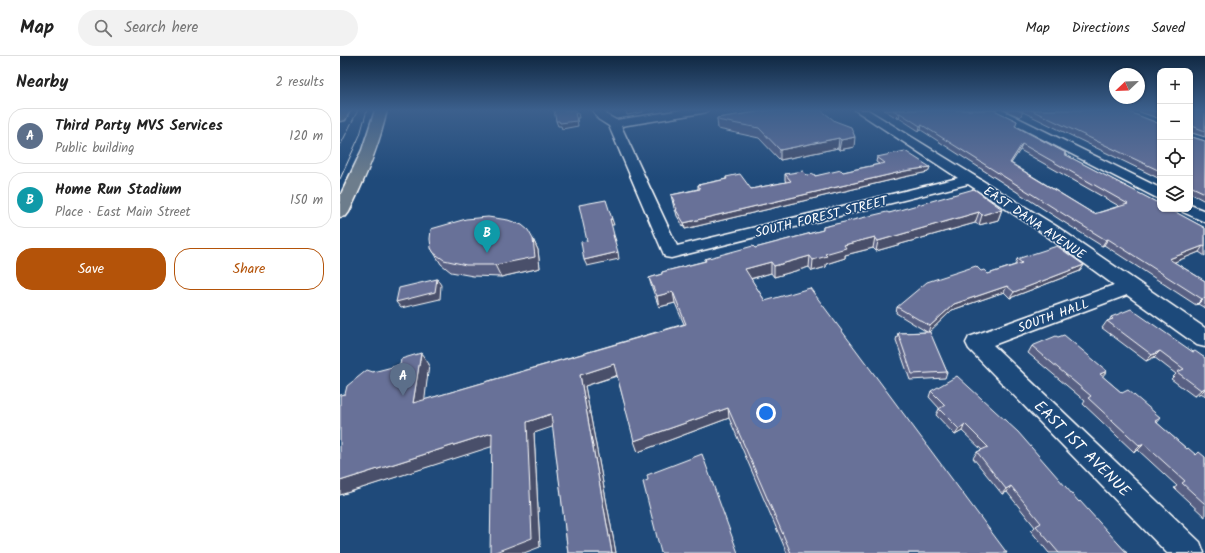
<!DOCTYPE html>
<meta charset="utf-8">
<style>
body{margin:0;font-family:Kalam,sans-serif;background:#f2f2f2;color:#222}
.controls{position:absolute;right:12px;top:12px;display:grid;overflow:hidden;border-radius:8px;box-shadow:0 1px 3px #0004}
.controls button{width:36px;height:36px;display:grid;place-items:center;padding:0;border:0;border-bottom:1px solid #e0e0e0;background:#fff;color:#222;font:20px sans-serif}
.compass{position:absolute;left:769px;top:12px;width:36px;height:36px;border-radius:50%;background:#fff;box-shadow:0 1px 3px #0004;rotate:247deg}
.you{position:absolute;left:426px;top:357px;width:14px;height:14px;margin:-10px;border:3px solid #fff;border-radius:50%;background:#1a73e8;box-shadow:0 0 0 6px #1a73e833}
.badge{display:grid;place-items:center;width:26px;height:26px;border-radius:50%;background:#b45309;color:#fff;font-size:13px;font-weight:700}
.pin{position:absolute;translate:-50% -33px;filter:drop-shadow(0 1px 2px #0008)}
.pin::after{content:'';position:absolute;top:21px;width:14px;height:12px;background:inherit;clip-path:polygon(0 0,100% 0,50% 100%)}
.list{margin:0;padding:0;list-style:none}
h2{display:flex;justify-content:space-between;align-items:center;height:52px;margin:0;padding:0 16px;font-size:17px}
h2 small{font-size:13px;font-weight:400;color:#767676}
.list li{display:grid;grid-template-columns:26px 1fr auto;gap:12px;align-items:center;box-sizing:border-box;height:56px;margin:0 8px 8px;padding:0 8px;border:1px solid #e0e0e0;border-radius:16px}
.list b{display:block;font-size:15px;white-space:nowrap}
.list p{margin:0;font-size:13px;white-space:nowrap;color:#767676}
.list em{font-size:13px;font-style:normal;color:#767676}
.actions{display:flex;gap:8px;padding:12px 16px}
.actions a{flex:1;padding:9px 0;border:1px solid #b45309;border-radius:16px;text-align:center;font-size:14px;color:#b45309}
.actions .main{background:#b45309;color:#fff}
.icon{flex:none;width:22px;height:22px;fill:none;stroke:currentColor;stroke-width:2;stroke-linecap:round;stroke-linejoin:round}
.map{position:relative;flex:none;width:865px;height:497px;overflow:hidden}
header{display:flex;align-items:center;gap:24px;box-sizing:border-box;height:56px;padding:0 20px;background:#fff;border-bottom:1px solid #e0e0e0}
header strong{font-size:19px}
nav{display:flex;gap:22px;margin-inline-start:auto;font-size:14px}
.search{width:280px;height:36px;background:#f2f2f2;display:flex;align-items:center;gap:10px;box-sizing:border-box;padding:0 14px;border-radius:22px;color:#767676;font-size:15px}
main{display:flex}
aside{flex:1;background:#fff}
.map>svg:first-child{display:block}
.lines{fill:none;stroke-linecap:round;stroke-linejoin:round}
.minor-casing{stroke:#fff;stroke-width:3}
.major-casing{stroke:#fff;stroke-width:3}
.minor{fill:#1f4a7a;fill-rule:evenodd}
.major{fill:#6d7d8c;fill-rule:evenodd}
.tram{stroke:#fff;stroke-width:1}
.wall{fill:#596183;stroke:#fff;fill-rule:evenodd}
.shaded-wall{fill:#494f6a;stroke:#fff}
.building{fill:#687198;stroke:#fff;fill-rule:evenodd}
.labels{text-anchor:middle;stroke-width:3.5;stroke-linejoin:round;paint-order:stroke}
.street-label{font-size:13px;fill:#fff;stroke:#1f4a7a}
.near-street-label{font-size:16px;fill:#fff;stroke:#1f4a7a}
</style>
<header>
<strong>Map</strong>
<div class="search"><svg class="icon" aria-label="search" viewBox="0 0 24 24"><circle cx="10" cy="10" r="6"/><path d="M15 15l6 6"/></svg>Search here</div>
<nav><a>Map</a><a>Directions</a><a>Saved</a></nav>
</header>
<main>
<aside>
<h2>Nearby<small>2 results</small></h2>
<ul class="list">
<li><span class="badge" style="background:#5c6f8a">A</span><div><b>Third Party MVS Services</b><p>Public building</p></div><em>120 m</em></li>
<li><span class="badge" style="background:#0f9aa8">B</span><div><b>Home Run Stadium</b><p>Place · East Main Street</p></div><em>150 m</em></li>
</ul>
<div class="actions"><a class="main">Save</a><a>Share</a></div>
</aside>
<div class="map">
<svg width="865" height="497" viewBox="0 0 865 497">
<rect width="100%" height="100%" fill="#1f4a7a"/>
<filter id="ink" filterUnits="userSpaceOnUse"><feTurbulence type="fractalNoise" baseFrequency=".025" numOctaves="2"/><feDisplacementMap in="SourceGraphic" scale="8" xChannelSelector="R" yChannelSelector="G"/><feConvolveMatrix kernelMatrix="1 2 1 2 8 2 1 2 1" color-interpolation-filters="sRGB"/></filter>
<g filter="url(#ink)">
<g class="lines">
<defs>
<path id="minor" d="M253,54H265L267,59L276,64L342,54H368L366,56L362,57L281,70L337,190L618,122L515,54H528L716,170L865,272V291L857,289L787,239L653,289L860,486L864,497H827L629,293L626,287L629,281L774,229L704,178L628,128L331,202L325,201L269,70L258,63Z
M648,54H662L820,132V143L815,141L650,56Z
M850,149L865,155V166L843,156L841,153H850Z"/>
<path id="major" d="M0,54H10L5,64L0,65Z
M35,54H47C39,90 25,123 9,156L6,160L0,161V140L22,94Z"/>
</defs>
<!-- minor casing -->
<use href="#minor" class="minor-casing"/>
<!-- major casing -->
<use href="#major" class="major-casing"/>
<!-- minor -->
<use href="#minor" class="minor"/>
<!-- major -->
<use href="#major" class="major"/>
<!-- tram -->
<path class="tram" d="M0,90L18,54
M0,123L20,79L27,54"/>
</g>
<!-- wall -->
<path class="wall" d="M421,54H481L514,91L499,94L498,92L440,104L419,82L378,73L377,62L422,55Z
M544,54H654L677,65L675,70L726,99L865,172V200L859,196L834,206L865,225V252L858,248L856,249L764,189L762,190L722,165L581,74L579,75L559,62H557ZM680,94L779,150L754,158L671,107Z
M664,54H784L820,68V123L683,56L680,61Z
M794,54H820V63Z
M850,54H865V81L852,77V81L865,85V145L850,137Z
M537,101L590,111L588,116L564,121L345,173L337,160L336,156L334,152L331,139L358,133V129L386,123V121L411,133L446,126L445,124V118L475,120L503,116L539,108L536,106Z
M662,153L658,164L639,169L635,167L536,195L533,192L505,199V202L486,208V211L472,215L469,211L434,221L431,217L411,223L425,245L667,497H447L389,362L298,396L277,320L245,330L276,497H228L213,370L194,377L200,491L152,390L0,439L5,338L33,316L89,308L84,344L344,268L335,247L319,251L312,232L309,222L322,218V216L365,205V203L415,192L483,174V171L549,157Z
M193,183L198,194L200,212L161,221L133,220L111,216L101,208L91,192Z
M677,203L744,209L740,215L670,242L664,236L612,254L589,276L607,316L605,322L570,324L556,284L558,277L587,276L556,257L557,251L648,218L675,209Z
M771,261L853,296L865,302V340L861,337L854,340L831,323L836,318L814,301L806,305L762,272L767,265H769Z
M692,290L767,315L762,320L782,337L821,362L817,367L847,393L856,399L865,401V461L834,432L837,430L798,394L794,396L743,348L745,345L688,297Z
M591,335L739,446L787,497H709L691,475L695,471L667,436L662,438L633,402L637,396L642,394L622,375L615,379L596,359L599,353V352L589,341Z"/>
<!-- shaded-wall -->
<path class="shaded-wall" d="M286,54H303V56L287,59Z
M235,57H238L239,62H237L238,70L222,73L221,70H218L216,65Z
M558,57H560L559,62H557Z
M582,69L581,74L579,75L580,70Z
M515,81L514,91L499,94L501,84Z
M499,82L498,92L440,104V94Z
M682,88L680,94L668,112L670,107Z
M590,111L588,116L564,121L345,173L344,167L565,115Z
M662,153L658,164L639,169L642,159Z
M639,156L635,167L536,195L538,185Z
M270,163H272L274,169H271Z
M273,179H274L276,185H274Z
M535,181L533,192L505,199V202L486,208V211L472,215L473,204L485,198L504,189Z
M193,183L198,194L200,212L161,221L155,209Z
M768,183L764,189L762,190L766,184Z
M863,190L859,196L825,210L829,203Z
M278,196L279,203L247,210L244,204Z
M470,200L469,211L434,221V210Z
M431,206V217L406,224L405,213Z
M744,209L740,215L670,242L674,236Z
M97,223L101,229L100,243L61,252L56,246Z
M667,230L664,236L612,254L588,277L590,270L614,248Z
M333,236L335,247L319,251L317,240Z
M864,242L858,248L856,249L862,243Z
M820,295L814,301L806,305L812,299Z
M81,297L89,308L83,358L73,347Z
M274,308L278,319L245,330L276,497H272L240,319Z
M767,315L762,321L760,318Z
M865,332V333L861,337L854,340L861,334Z
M388,352L389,362L298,396L294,385Z
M211,358L218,369L194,377L200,491L184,497H153L187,366Z
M625,368L622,375L615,379L619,373Z
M152,377L160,388L0,439V425Z
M804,388L798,394L794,396L800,390Z
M671,430L667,436L662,438L666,433Z"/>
<!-- building -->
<path class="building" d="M214,54H236L238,57H235L237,65L220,67L219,65H216Z
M430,54H481L495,65L511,71L515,81L501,84L499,82L440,94L419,72L377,64V62Z
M553,54H654L677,65L675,70L726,97L724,98L820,148V153H830L865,172V191L863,190L829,203L865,225V243L864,242L862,243L768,183L766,184L725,159L582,69L580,70L560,57H558ZM682,88L788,148L754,158L670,107Z
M677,54H683L682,56Z
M691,54H784L820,68V115Z
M811,54H820V57Z
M850,54H865V75L852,70V81L865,85V137L850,130Z
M565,95L590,111L565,115L344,167L336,154L337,153L333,146L334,145L331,139L360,133L358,129L387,123L386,121L400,118L411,133L451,125L445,118L463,115L467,119L474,118L475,120L501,114L503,116L545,107L537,101Z
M634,133L662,153L642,159L639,156L538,185L535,181L504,189L506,192L485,198L487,200L473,204L470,200L434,210L431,206L405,213L425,245L470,232L667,497H451L388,352L294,385L274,308L240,319L272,497H228L211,358L187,366L192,482L153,497H150L152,377L0,425V339L5,338L7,330L27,314L33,316L60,309L61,303L81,297L73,347L346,268L333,236L317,240L309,222L322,218V216L366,205L365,203L413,190L415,192L483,174V171L547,156L549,157Z
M266,144L272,163H270L274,179H273L278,196L244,204L241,186L247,185L239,149Z
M148,161L168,164L182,169L188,174L193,183L195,201L155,209H126L104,204L94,197L91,192L90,183L91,173L126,163Z
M717,190L744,209L674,236L667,230L614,248L590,270L557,251L587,226L636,210L641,215L644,214L648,218L682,207L677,203Z
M97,223L95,236L56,246L59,232Z
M791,253L853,296L855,295L865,302V332L861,334L837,316L844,313L820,295L812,299L767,265L773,263L771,261Z
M590,276L607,316L572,318L558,277Z
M724,279L767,315L760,318L782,337L788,334L821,362L815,365L847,393L848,392L856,399L859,396L865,401V448L842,427L845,425L804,388L800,390L748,342L751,340L692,290L716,280L718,281Z
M617,320L678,376L739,446L740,445L787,497H719L696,470L701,467L671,430L666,433L637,396L648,391L625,368L619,373L599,353L605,349L591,335Z
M362,398L398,497H321L303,426L308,424L307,419Z"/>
</g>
<!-- sky -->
<linearGradient id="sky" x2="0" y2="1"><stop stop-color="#112943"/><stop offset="0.44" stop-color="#3c608d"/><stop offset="1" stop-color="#3c608d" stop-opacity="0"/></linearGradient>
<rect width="865" height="123" fill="url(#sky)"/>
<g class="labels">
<!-- street labels -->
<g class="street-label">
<text transform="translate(481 160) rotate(-14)" y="5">SOUTH FOREST STREET</text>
<text transform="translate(695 166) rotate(34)" y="5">EAST DANA AVENUE</text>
<text transform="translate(713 259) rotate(-20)" y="5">SOUTH HALL</text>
</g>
<!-- near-street labels -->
<g class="near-street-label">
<text transform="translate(743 392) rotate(45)" y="6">EAST 1ST AVENUE</text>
</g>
</g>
</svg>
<div class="controls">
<button>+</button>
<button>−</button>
<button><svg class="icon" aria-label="locate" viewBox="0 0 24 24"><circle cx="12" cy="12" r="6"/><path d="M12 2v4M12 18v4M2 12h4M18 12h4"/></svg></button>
<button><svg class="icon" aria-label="layers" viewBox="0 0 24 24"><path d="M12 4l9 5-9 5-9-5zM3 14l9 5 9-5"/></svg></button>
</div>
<svg class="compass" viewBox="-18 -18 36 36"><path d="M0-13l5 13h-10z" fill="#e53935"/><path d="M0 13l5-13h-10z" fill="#767676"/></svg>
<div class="you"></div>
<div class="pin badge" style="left:63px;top:340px;background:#5c6f8a">A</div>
<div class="pin badge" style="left:147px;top:197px;background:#0f9aa8">B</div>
</div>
</main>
